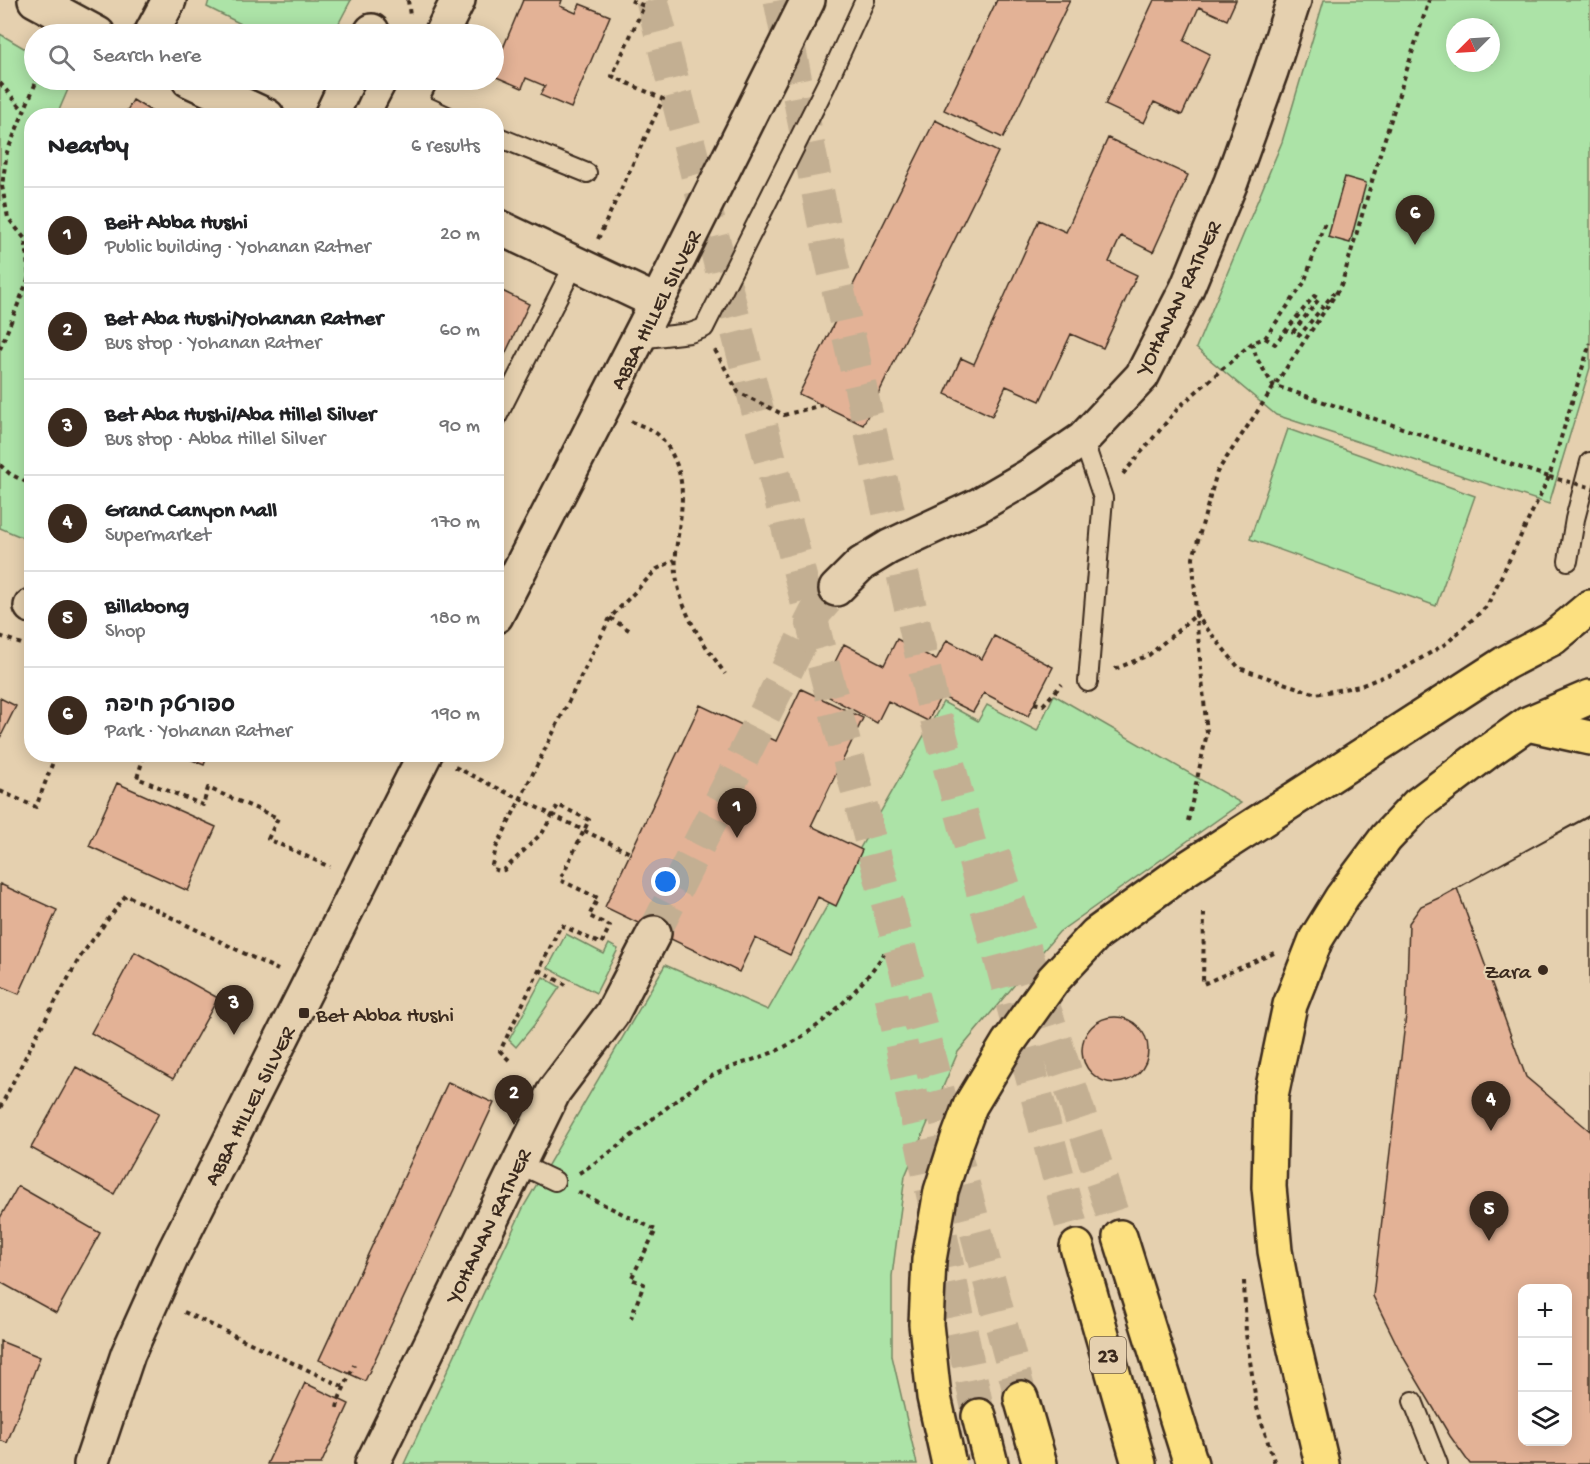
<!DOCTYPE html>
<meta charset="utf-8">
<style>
body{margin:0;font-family:"Gochi Hand","Playpen Sans Hebrew",sans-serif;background:#f6f6f6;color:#202124}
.controls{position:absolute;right:18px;bottom:18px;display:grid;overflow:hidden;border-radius:12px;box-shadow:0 3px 15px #0003}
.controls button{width:54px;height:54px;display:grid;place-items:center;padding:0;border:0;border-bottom:2px solid #e0e0e0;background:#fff;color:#202124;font:30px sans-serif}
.compass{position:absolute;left:1446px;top:18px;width:54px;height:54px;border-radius:50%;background:#fff;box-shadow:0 3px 15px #0003;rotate:246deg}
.you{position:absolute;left:666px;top:882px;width:21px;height:21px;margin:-15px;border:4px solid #fff;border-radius:50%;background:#1a73e8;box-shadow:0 0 0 9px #1a73e833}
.badge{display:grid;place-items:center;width:39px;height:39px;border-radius:50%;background:#3b2a1e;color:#fff;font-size:20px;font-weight:700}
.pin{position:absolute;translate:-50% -50px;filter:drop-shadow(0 2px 3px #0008)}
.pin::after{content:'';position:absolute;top:32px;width:21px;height:18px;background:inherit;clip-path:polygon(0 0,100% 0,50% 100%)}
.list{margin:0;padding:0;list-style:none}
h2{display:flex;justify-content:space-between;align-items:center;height:78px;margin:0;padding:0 24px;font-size:26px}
h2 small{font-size:20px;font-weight:400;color:#757577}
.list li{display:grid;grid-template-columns:39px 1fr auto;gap:18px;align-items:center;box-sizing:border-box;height:96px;padding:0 24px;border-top:2px solid #e0e0e0}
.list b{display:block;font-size:22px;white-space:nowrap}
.list p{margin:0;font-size:20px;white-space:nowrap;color:#757577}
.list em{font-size:20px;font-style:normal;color:#757577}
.icon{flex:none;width:33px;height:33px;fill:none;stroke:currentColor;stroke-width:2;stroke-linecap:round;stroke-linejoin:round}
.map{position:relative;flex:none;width:1590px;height:1464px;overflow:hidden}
.search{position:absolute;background:#fff;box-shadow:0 3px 15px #0003;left:24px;top:24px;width:480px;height:66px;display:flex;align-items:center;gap:15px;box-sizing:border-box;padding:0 21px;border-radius:33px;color:#757577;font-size:22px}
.panel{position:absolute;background:#fff;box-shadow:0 3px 15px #0003;left:24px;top:108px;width:480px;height:654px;border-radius:24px}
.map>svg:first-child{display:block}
.green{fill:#ace3a7;stroke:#748662;stroke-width:1.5;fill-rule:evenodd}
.building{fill:#e3b296;stroke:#3b2a1e;stroke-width:1.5;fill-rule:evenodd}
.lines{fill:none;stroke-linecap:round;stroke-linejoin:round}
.street-tunnel{stroke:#c3af92;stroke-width:33;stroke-dasharray:33 16;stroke-linecap:butt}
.highway-tunnel{stroke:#c3af92;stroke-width:33;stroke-dasharray:33 16;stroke-linecap:butt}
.lane-casing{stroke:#3b2a1e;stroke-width:22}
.street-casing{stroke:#3b2a1e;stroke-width:38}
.secondary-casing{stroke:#3b2a1e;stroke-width:38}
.highway-casing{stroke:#3b2a1e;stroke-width:38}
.path{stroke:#3b2a1e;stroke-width:4;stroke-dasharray:4.5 4.5;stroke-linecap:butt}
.lane{stroke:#e5d0af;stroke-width:18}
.street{stroke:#e5d0af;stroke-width:33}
.secondary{stroke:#e5d0af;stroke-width:33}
.highway{stroke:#fce080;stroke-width:33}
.highway-bridge-casing{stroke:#3b2a1e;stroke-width:38;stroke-linecap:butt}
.path-bridge{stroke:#3b2a1e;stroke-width:4;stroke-dasharray:4.5 4.5;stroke-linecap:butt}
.highway-bridge{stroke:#fce080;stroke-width:33}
.poi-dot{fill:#3b2a1e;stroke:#e5d0af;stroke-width:2}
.labels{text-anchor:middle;stroke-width:4.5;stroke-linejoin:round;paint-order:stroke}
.shield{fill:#e5d0af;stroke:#6e5c4a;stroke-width:1.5}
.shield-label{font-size:21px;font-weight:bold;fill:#3b2a1e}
.street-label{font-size:22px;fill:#3b2a1e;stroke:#e5d0af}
.poi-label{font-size:22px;fill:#3b2a1e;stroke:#e5d0af;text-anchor:end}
</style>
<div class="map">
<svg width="1590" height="1464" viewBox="0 0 1590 1464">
<rect width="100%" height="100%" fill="#e5d0af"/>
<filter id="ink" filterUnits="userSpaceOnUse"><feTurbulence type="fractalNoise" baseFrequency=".0167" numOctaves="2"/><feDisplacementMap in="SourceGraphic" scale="12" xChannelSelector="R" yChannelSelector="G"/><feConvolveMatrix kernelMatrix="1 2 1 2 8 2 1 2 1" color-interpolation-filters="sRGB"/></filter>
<g filter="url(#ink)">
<!-- green -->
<path class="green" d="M209,0H351L333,34H261L207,7Z
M1324,0H1590V368L1549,504L1276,415L1196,348L1282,142ZM1455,27H1491V63H1455Z
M0,34L34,54V80H72L57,115L32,116L31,541L0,528Z
M1288,429L1475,496L1436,606L1250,539Z
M1054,695L1241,803L1059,932L958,1052L905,1176L892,1276V1356L917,1464H404L524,1206L665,965L768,1010L943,702L978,721L987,705L1037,731Z
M566,934L604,954L609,944L618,949L596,993L548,968Z
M543,977L560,987L534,1025L516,1047L509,1040Z"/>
<!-- building -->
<path class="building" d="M523,0H562L560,6L576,13L580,4L610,16L571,108L540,95L545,86L526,78L522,88L494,76V70Z
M997,0H1070L1003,138L944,110Z
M1154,0H1236L1227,20L1199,7L1184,41L1210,54L1182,115L1154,102L1144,123L1105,105Z
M133,100L159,116H124Z
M935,120L998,152L863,425L799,394Z
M1108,138L1188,175L1153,252L1121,236L1109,262L1137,275L1103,348L1071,334L1040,401L1006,386L992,416L945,394L961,358L974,364L1039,220L1066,232Z
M1345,177L1366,183L1350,243L1328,237Z
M496,288L529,304L496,373Z
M994,636L1053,667L1028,716L984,693L973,712L941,696L928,721L888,701L877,723L820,692L844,644L884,665L897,639L936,660L947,640L982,659Z
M801,689L863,718L811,826L862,850L836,906L818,897L790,955L755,938L739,972L605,907L700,705L776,741Z
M0,698L16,706L0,738Z
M178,754H208L204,765Z
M117,783L216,827L188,891L89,846Z
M1590,815V1464H1470L1450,1436L1402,1355L1373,1296L1406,1015L1409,923L1421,906L1443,896ZM1522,1288H1568V1442H1522Z
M1590,816V1131L1526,1077L1457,888Z
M0,884L57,910L19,994L0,986Z
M135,952L218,998L173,1079L91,1033Z
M1082 1050a33 33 0 1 1 66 0a33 33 0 1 1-66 0Z
M76,1067L159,1113L114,1194L31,1148Z
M448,1082L494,1103L365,1381L319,1360Z
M18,1186L100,1233L56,1313L0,1282V1218Z
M0,1341L40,1357L7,1443L0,1440Z
M305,1383L349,1404L321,1464H267Z"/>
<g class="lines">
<!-- street-tunnel -->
<path class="street-tunnel" d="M654,933L816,612L836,589"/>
<!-- highway-tunnel -->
<path class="highway-tunnel" d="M652,0L818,645L1021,1398
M780,0L830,254L931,698L1077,1247
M994,855L1120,1237
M891,996L979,1416"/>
<defs>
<path id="lane" d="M410,99L447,116
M496,136L587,173
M638,339L690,333L704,328L827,83L865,0
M496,419L575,263
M1083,439L1103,498L1088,682
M1568,561L1575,519L1590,462
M517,1163L555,1181
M1413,1401L1438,1464"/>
<path id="street" d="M35,0L98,34
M151,34L169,0
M370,34L372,31
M441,34L458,0
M189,80L267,116
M331,116L348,80
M401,116L420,80
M496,226L657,302
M836,589L861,564L889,547L979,505L1029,476L1083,439L1142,376L1187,288L1231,182L1271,71L1294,0
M31,606H32
M372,1464L554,1091L612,1014L654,933"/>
<path id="secondary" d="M496,616L657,302L808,0
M91,1464L128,1354L173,1254L425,754"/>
<path id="highway" d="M1553,638L1590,607
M1527,724L1590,738
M1120,1237L1191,1464
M1077,1247L1139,1464
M1021,1398L1040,1464
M979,1416L991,1464
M1322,1464L1288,1320L1275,1251L1269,1187L1271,1096L1290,1005L1316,939L1342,897L1386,838L1417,805L1487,752L1527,724L1590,697"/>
</defs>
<!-- lane casing -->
<use href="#lane" class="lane-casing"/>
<!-- street casing -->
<use href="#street" class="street-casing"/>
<!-- secondary casing -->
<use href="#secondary" class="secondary-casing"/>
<!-- highway casing -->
<use href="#highway" class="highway-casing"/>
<!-- path -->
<path class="path" d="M408,0L410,16
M0,83L24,111
M598,239L663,99L612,76L644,6L630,0
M1265,338L1275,344L1314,296L1319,299L1293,332L1300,335L1334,293
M1252,343L1257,359L1273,385L1549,477
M0,349L29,277L25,239L8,218L2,186L7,152L37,80
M715,350L738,392L784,415L822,405
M631,421C639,425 649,428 656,433C665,440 672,453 676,463C692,503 670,541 677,581C684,619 704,643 725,674
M0,465L10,474L32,485
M1123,474L1180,406L1252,343L1265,338L1304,283L1325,222
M610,618L629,630
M0,636L32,648
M1115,669L1149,655L1196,615L1193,558L1217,472L1341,286L1380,154L1429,0
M1034,703L1043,705L1062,684
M132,754L143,759L137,778L203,805L208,788L278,818L268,839L330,867
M455,767L479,779
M0,791L36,807L56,754
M1188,821L1207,733L1196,615L1239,668L1316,694L1360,686L1403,669L1447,643L1487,606L1549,477L1590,343
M1204,913L1203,984L1274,953
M539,970L566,985
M509,1060L500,1051L561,925L601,944L610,926L589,916L598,898L560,880L589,820L558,805L543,832L504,870L500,871L493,869L492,865L496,848L610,618L657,569L675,560
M0,1108L34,1040L80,957L126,895L278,970
M579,1173C622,1147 659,1111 700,1083C723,1067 751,1062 776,1051C818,1032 859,991 884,954
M578,1192L656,1230L631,1279L644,1284L631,1318
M1244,1281L1246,1334L1257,1408L1275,1464
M184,1312L344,1387
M337,1408L339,1399L354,1365"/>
<!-- lane -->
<use href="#lane" class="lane"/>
<!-- street -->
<use href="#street" class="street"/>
<!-- secondary -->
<use href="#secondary" class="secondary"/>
<!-- highway -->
<use href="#highway" class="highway"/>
<defs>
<path id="highway-bridge" d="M949,1464L934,1397L926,1324L929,1260L941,1191L957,1141L970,1106L1008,1043L1053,980L1096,934L1183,871L1505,663L1553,638"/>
</defs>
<!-- highway-bridge casing -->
<use href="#highway-bridge" class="highway-bridge-casing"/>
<!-- path-bridge -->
<path class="path-bridge" d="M1549,477L1590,487
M479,779L630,853"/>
<!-- highway-bridge -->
<use href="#highway-bridge" class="highway-bridge"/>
</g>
</g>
<!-- markers -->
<g class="poi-dot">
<circle cx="1543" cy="970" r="6"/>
<rect x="298" y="1007" width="12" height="12" rx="3"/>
</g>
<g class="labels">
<!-- shield labels -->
<rect class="shield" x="1090" y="1337" width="36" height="36" rx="4.5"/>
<g class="shield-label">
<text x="1108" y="1362">23</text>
</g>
<!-- street labels -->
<g class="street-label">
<text transform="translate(1177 297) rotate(-64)" y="8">YOHANAN RATNER</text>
<text transform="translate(654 309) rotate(-63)" y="8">ABBA HILLEL SILVER</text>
<text transform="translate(248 1105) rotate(-63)" y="8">ABBA HILLEL SILVER</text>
<text transform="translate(487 1225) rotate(-64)" y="8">YOHANAN RATNER</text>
</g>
<!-- poi labels -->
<g class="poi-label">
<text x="1531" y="978">Zara</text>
<text x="316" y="1021" text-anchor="start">Bet Abba Hushi</text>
</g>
</g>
</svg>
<div class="controls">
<button>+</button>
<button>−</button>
<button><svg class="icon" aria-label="layers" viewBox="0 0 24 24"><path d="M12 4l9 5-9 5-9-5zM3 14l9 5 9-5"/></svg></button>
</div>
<svg class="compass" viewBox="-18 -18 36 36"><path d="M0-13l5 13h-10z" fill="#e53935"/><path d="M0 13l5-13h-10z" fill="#757577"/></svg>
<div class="you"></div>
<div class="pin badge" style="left:737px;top:838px">1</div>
<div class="pin badge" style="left:514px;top:1125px">2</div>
<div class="pin badge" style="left:234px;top:1035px">3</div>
<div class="pin badge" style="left:1491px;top:1131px">4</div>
<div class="pin badge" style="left:1489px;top:1241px">5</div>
<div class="pin badge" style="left:1415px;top:245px">6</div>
<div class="search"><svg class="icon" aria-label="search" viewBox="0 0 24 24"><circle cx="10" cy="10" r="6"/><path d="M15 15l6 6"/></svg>Search here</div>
<section class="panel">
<h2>Nearby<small>6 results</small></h2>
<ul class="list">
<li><span class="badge">1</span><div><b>Beit Abba Hushi</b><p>Public building · Yohanan Ratner</p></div><em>20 m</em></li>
<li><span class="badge">2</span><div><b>Bet Aba Hushi/Yohanan Ratner</b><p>Bus stop · Yohanan Ratner</p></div><em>60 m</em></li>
<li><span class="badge">3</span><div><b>Bet Aba Hushi/Aba Hillel Silver</b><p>Bus stop · Abba Hillel Silver</p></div><em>90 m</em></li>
<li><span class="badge">4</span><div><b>Grand Canyon Mall</b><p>Supermarket</p></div><em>170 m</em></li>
<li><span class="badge">5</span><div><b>Billabong</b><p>Shop</p></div><em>180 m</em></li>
<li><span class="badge">6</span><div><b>ספורטק חיפה</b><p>Park · Yohanan Ratner</p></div><em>190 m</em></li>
</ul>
</section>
</div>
